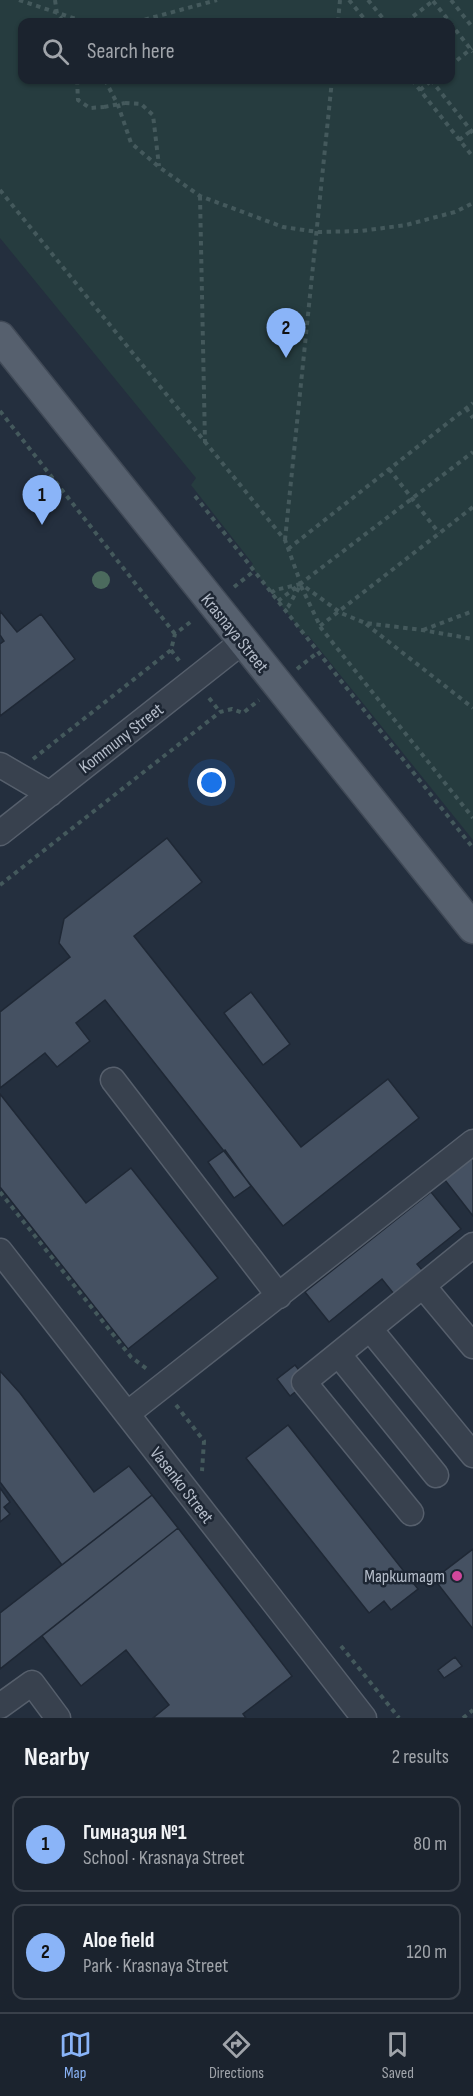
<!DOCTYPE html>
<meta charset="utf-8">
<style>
body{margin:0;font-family:"Sofia Sans Condensed",sans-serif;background:#282f3a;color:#f1f3f6}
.you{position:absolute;left:212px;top:783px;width:21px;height:21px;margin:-15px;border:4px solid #fff;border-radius:50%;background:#1a73e8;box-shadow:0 0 0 9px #1a73e833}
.badge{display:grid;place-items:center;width:39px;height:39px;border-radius:50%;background:#8ab4f8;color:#111;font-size:20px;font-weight:700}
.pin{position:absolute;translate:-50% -50px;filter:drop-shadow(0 2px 3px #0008)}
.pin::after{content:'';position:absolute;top:32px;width:21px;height:18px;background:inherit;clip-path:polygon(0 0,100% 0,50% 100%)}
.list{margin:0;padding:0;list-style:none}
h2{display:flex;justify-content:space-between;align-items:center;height:78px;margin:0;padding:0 24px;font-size:26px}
h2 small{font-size:20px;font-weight:400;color:#a0a4aa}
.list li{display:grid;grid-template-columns:39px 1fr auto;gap:18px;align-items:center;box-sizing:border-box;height:96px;margin:0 12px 12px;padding:0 12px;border:2px solid #39404a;border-radius:12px}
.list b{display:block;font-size:22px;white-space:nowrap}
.list p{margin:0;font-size:20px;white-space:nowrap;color:#a0a4aa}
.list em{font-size:20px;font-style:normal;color:#a0a4aa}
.icon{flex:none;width:33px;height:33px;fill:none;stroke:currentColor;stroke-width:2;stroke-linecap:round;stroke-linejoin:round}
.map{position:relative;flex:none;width:473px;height:1718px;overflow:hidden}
.search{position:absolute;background:#1b232e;box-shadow:0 2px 4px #0004;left:18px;right:18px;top:18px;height:66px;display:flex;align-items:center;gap:15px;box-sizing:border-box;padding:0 21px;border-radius:12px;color:#a0a4aa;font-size:22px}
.sheet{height:294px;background:#1b232e}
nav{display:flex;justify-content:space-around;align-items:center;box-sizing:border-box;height:84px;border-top:2px solid #39404a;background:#1b232e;font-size:16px;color:#a0a4aa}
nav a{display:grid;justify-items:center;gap:3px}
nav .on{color:#8ab4f8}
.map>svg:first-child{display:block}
.green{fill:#263c3f;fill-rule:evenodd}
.building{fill:#455162;stroke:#1f2835;stroke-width:1.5}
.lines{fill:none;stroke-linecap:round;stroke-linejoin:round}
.minor-casing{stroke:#565f6c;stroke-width:27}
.major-casing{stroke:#414a57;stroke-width:33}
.path{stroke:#44595c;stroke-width:4;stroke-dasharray:4.5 4.5;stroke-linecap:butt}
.minor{stroke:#38414e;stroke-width:24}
.major{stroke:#56606e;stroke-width:30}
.path-bridge{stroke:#44595c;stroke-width:4;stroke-dasharray:4.5 4.5;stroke-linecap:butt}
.tree{fill:#4b6a5d}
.hotel-dot{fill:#d1479c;stroke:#1d2633;stroke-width:2}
.labels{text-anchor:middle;stroke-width:5;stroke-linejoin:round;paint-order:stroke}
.street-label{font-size:18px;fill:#b4bcc9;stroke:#1d2633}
.poi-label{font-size:18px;fill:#b4bcc9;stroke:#1d2633;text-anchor:end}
</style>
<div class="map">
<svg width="473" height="1718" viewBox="0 0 473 1718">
<rect width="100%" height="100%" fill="#242f3e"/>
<!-- green -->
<path class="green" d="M0,0H473V840L308,635L305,636L251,566L253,564L191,485L196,478L0,238ZM22,22H450V80H22Z"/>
<!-- building -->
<path class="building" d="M0,611L17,632L41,614L75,659L0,716V644L4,641L0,635Z
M167,838L202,882L134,936L301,1147L388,1079L419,1118L283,1226L105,1000L76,1023L90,1041L57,1067L45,1053L0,1088V1012L70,957L59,943L64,919Z
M251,992L290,1044L263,1065L224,1013Z
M0,1094L86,1203L131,1168L218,1278L128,1349L0,1187Z
M225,1150L251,1186L234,1198L208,1162Z
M473,1150V1216L441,1175Z
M431,1192L461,1229L417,1264L427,1276L398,1299L382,1279L329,1322L305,1292Z
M295,1365L308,1382L290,1396L277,1379Z
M0,1371L20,1393L94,1492L129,1466L152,1495L62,1565L0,1482Z
M288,1425L418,1589L391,1610L384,1601L369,1613L246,1458Z
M0,1488L10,1502L4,1507L10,1514L0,1522Z
M152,1495L178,1528L0,1669V1613Z
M178,1528L292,1676L243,1714L246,1718H153L169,1705L126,1650L81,1686L42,1636Z
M473,1549V1629L434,1579Z
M455,1657L462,1666L444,1678L438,1670Z"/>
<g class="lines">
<defs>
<path id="minor" d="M0,765L50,794
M0,833L242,642
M113,1080L279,1296
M0,1251L364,1718
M423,1286L473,1346
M370,1329L473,1455
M339,1355L436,1475
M127,1414L473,1142
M411,1513L304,1382L473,1245
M0,1706L32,1683L58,1718"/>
<path id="major" d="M0,337L473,928"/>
</defs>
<!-- minor casing -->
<use href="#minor" class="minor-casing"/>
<!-- major casing -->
<use href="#major" class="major-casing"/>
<!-- path -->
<path class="path" d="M19,0L85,22
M55,0L57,14L64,22
M349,0L367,22
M368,0L386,22
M451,0L473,28
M433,1L450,22
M136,22L217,0
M338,22L340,0
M406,22L434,0
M450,23L473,52
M450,66L472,48
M77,80L78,100L90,108L104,107
M105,80L118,105L131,143L159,167L200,196L283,227L318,232L361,231L406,225L455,212L473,203
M412,80L473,157
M431,80L473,133
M420,90L432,80
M125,103L141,104L153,115L159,166
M459,140L472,130
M0,190L285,540L301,584L341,613L365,623L422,630L473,639
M200,196L205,443
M466,408L473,418
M0,411L175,634
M389,469L439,533
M195,496L473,848
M285,540L332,80
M288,549L473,403
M301,586L321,628L473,818
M234,587L254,571
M271,593L275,590L301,584L288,607L284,610
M278,601L473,452
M366,624L473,708
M320,626L473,507
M423,630L473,611
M171,650L180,662
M297,669L318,652
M209,698L220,712
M33,759L171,650L175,634L193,620
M0,885L220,712L232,709L243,713L259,700
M0,1192L131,1357L147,1369
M176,1405L204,1441L202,1471
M341,1646L399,1718
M463,1718L473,1710"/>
<!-- minor -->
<use href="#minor" class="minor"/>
<!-- major -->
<use href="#major" class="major"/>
<!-- path-bridge -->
<path class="path-bridge" d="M104,107L125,103"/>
</g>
<!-- trees -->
<circle class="tree" cx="101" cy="580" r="9"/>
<!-- markers -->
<circle class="hotel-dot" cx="457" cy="1576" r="6"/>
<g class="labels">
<!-- street labels -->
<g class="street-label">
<text transform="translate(235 633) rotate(51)" y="6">Krasnaya Street</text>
<text transform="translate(121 738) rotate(-38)" y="6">Kommuny Street</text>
<text transform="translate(182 1485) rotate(52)" y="6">Vasenko Street</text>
</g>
<!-- poi labels -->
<g class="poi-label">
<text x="445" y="1582">Маркштадт</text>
</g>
</g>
</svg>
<div class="you"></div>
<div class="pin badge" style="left:42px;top:525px">1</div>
<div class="pin badge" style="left:286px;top:358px">2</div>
<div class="search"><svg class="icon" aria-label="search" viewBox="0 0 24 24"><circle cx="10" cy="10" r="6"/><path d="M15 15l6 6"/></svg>Search here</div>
</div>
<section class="sheet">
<h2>Nearby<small>2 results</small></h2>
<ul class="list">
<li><span class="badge">1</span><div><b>Гимназия №1</b><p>School · Krasnaya Street</p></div><em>80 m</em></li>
<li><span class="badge">2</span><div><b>Aloe field</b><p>Park · Krasnaya Street</p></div><em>120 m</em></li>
</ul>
</section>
<nav>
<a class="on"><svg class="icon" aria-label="map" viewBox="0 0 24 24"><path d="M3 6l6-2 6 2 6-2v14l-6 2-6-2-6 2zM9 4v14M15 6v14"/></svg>Map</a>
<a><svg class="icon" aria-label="directions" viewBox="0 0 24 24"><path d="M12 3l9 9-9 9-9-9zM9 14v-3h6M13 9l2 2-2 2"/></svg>Directions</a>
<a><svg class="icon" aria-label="saved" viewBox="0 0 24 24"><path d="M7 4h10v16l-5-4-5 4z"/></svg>Saved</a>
</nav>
